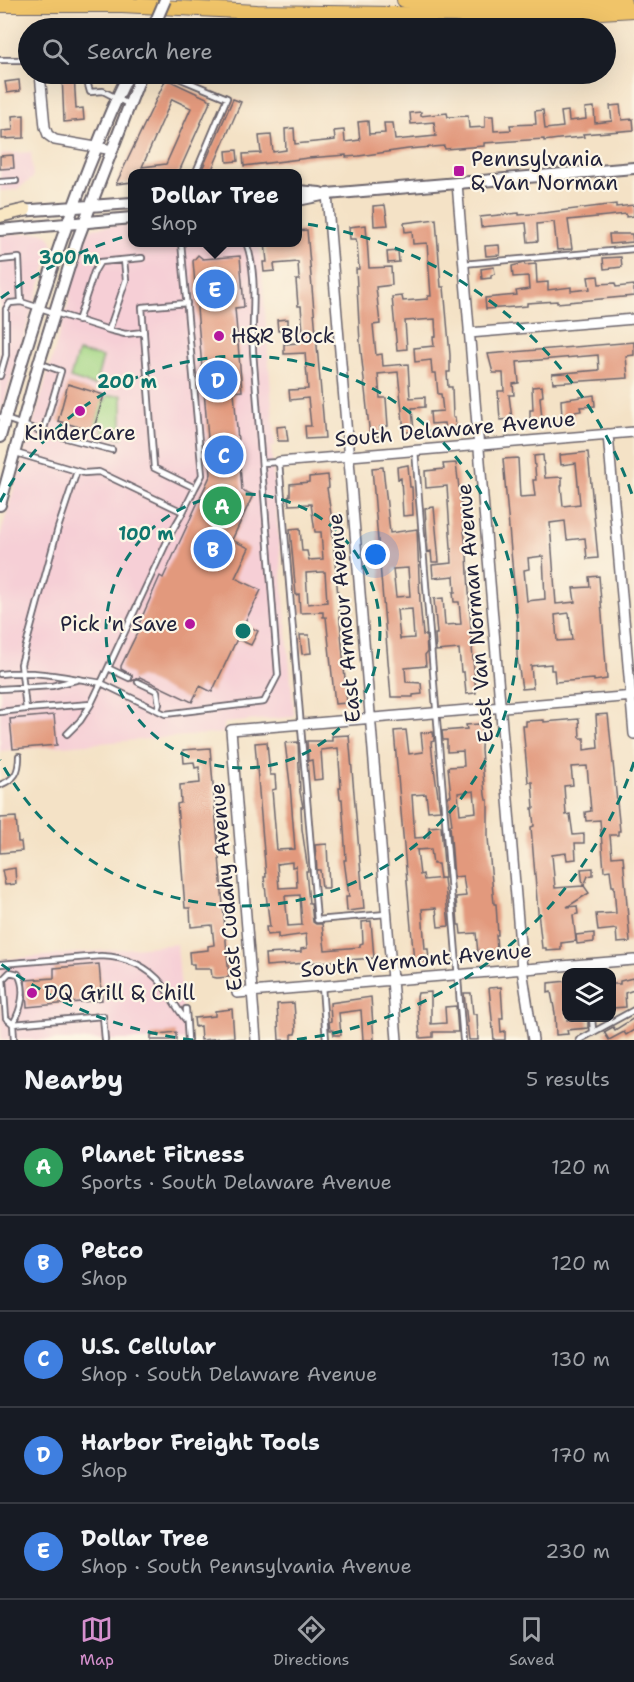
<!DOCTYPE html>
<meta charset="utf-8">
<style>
body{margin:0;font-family:"Shantell Sans",sans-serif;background:#20242c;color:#f1f3f6}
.controls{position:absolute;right:18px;bottom:18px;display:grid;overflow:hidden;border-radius:12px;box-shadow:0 6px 24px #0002}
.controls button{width:54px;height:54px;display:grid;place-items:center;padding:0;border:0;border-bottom:2px solid #363941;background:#171b24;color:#f1f3f6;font:30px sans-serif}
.you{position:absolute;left:376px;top:555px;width:21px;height:21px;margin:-15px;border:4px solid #fff;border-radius:50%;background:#1a73e8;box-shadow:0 0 0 9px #1a73e833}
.badge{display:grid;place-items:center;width:39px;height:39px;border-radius:50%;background:#d690ce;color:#fff;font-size:20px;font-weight:700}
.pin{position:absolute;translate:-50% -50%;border:3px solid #fff;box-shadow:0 2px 6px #0006}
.popup{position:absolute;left:128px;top:169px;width:174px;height:78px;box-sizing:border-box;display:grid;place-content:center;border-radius:12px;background:#171b24;filter:drop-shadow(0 2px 4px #0005);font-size:20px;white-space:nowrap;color:#9ea1a6}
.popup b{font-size:22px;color:#f1f3f6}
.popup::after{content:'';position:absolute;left:50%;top:100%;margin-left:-12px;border:12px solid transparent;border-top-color:#171b24}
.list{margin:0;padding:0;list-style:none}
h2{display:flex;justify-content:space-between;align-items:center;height:78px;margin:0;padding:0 24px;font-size:26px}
h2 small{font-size:20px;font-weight:400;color:#9ea1a6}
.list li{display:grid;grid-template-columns:39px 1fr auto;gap:18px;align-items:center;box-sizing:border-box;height:96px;padding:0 24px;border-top:2px solid #363941}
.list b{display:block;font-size:22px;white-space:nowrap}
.list p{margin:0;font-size:20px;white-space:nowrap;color:#9ea1a6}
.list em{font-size:20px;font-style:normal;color:#9ea1a6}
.icon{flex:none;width:33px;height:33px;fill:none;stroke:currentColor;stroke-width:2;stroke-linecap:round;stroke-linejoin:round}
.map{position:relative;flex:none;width:634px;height:1040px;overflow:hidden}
.search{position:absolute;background:#171b24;box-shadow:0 6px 24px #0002;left:18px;right:18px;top:18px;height:66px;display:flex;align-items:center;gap:15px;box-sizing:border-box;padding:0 21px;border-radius:33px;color:#9ea1a6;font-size:22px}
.sheet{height:558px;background:#171b24}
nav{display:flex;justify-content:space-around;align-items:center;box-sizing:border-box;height:84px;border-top:2px solid #363941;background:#171b24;font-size:16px;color:#9ea1a6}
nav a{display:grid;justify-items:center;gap:3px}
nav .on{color:#d690ce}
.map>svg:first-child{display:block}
.built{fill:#f6cfd6}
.green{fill:#a5d786;stroke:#647c60;stroke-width:1.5}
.building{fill:#e2997d;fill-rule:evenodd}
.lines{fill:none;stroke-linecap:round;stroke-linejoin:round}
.service-casing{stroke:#6c656c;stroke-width:8}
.minor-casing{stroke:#6c656c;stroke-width:12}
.tertiary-casing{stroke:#6c656c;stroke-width:14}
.secondary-casing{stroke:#6c656c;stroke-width:15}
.primary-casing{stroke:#6c656c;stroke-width:16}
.service{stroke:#fff;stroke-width:4.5}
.minor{stroke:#fff;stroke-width:9}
.tertiary{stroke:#fff;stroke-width:10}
.secondary{stroke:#f9e7c3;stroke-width:12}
.primary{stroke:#f0c469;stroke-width:14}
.tertiary-bridge-casing{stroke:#6c656c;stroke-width:14;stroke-linecap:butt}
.tertiary-bridge{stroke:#fff;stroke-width:10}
.ring{fill:none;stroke:#0f766e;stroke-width:3;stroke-dasharray:10 8}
.poi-dot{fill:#b5179e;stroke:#fcf5e5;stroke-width:2}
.labels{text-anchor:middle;stroke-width:4.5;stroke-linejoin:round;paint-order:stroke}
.poi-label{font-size:21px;fill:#22223b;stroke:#fcf5e5;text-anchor:start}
.street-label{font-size:21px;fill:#22223b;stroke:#fcf5e5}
.centre{fill:#0f766e;stroke:#fcf5e5;stroke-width:3}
.ring-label{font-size:18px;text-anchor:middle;font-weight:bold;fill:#0f766e;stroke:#fcf5e5;stroke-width:4.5;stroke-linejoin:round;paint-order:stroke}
</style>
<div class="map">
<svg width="634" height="1040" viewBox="0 0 634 1040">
<rect width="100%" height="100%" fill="#fcf5e5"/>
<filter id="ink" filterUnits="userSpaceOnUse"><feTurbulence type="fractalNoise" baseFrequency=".0167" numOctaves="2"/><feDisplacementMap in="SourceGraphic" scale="12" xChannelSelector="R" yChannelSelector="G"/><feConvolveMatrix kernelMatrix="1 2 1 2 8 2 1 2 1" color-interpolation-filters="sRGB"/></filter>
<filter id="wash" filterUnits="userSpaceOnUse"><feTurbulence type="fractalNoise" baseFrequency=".008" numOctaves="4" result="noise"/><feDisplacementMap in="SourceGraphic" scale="24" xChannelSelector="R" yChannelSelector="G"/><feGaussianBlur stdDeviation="1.35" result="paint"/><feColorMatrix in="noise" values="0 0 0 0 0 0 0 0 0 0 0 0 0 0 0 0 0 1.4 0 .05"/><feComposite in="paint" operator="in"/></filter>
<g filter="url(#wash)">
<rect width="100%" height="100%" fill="#f4e2c6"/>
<!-- built -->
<path class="built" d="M31,152L33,178L16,190L0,191V154Z
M132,224V242L260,243L275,446L271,447L294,714L293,717L224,723V733L0,751V536L68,304L73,273L86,235L91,229L97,227Z
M41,232L50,236L53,246L30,316L0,417V235Z
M177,944L185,1040H1L0,960Z"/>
<!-- green -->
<path class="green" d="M78,352L103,357L95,386L70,378Z
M122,395V438L102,432L103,427L95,425L102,400L105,401L107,396Z"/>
<g id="blocks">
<!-- building -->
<path class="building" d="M62,74H74L76,109L83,108L84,120L64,122Z
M166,79L211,100L178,174H132V182L116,184ZM172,99L191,108L166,164L142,167Z
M19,80L20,91L7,93L5,82Z
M233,99L241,102L210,174H200Z
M620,105L622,120L633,119L634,130L583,134L584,137L559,139L544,141V139L484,143V146L445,149L444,146L408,149L359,156L346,157V155L308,158L244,166L243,154L261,153L259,136L271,135L273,152L286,150L285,129L294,128L295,144L335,140L334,131L344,130L345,142L360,140L358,122L368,121L369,134L385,133L384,123H393L395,140L436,136L434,122L411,124L410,113L421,112V116L447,113L448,117L468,116L469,128L485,127V116H493L494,131L511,130L510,125L536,124L535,111L543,110L545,129L563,127L561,112L568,111L569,121L586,119L585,108L594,107L595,123L612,121L610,106Z
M24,115V138L2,139V131L13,130L12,116Z
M237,150L238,161L227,162L226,151Z
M13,155L14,168L0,169V156Z
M616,204V207L634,205V216L626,217V214L568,220L572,249L557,250L554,222L537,224L538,241L528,242L526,223L481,227L480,217L519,213V215L543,213Z
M385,205L388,225L374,226L373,206Z
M436,219L441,287H444L450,355V372H447L448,387H452L453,417H455L456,429L445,430L444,423L431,424L430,412L443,411L441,394H438L436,373H432L431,360L415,362L414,348L434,346L433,337H436L435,319L405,321L407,349L397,350L392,297L402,296L403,301L428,299V296H431L427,243L413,244L412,231L405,232L404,223Z
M366,225L369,268L391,267L392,285L376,287L380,324L373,325L376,355L382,354L383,366L408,364L410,398L425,397V407L412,408L414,432H404L398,372L378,374L380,398H386L388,426L380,427L381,436L370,437L360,342L356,269H359L357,244L356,239H350L349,227Z
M307,230L325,438L306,439L305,426H311L308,398L290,400L289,390L308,389L305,353L284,354V344L298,343L297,332H303L301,306H298L296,280H299L298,262L274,264L275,271L264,272L263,262H267L265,243H297V231Z
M609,234H632L633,242L610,244Z
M499,245L500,255L486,256L485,246Z
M398,251L399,262L388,263L387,252Z
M198,255L203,259L240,256L244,307L235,308L242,391L234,392L242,490L253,495L232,540L249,548L235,578L261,590L244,624L258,631L251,645L237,639L212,692L200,686L192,702L140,677L132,681V675L121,669V666L141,625L139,624L160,576L163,578L211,474L193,261Z
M621,257L622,267L604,269L603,258Z
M524,263L525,265L536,264L537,283L548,282V290L571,287V291L590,289L588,277L598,276L599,284L615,283L616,287L634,285V296L557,303V301L527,303V306L486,309L485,298L517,295L516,291L529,289L528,276L513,277L512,266Z
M494,267L495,274L491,275V278L482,279L481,269Z
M288,319V330L278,331L277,320Z
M634,342V355L626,356L628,378L553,383L552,374L599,370L598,355L517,362L519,383L513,384L514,395H509L512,419L500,420L498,391H504L503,373H493L488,354Z
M68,384L104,395L93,431L58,421Z
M542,386L543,396L540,397L542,419L530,420V410H533L532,387Z
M594,395L595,406L580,407L581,411L574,412L575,415L562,417L561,400Z
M286,426L288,441H278L277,427Z
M588,452L598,558L587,559L585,538L567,540L565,521L550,523L554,578L556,604L575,602L573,588L590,587L589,577L599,576L607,679L594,681V679L555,682L554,670H551V664L531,666L533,688L522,689L517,656V620L503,459L518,458L520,497L535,496L533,480H536L534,456L543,455L545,478L562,477V485L561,486L563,506L580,504L576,463L561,465L560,455ZM543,556L545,599L527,601L524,570L529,569L528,558ZM569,613L572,640L557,641L555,615Z
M456,463L467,555L472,647L476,693L466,694L464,672H461L459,649L436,651L435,634H437L434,599L443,598L445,625L461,624L459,602H454L453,592H455L454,576L433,578L432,565L452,563L447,486L426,488L425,471L444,469L443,464Z
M408,465L410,487H412L413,515L403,516L401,478L398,479L397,467Z
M383,467L390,533L417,529L420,601L423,635H426L427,652L425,655L426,666L405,668L406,682L421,683L422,694L413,695V697H391L372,468ZM408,568L410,596L396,597L393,569ZM412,609L414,638L400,639L397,610Z
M328,475L329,487L327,488L331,514L347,703L335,704L326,617H323V612L300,613L299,594L296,595L290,529L300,528L302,551H307L309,560L323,559L321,532H315L311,504L289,505L288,497L290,496V484L309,482V477ZM321,572H325L327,602L308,604L306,573Z
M434,507L439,562H432L431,551L428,552L425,508Z
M300,635H309L311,653L302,654Z
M608,714L620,831H618V835H610L612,857L623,856L630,942L617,943L616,929L598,931L596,914L616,913L614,886H612L610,870L604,871L600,820L586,821L585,812L591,811L587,766L571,767L573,785L564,786L566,815L570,814L573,835L584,834V843H575L576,859L567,860L566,853L552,855L555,888L583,886L581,869L593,868V875L588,876L584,886L589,893L567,907L577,906L578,914L573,915L576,941L561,943V950L546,951V948H542L538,912L531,827L534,826L532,808H534L532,782H528L523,726H526V721L544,720V722L579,719L580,738H584V750L598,748L596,715Z
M54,715L57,745L13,749L10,719Z
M479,724L482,725L481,750L485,795L486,800H488V838L494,904H496L498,935H496L497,952L478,953L476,933L461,934L460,925H458L456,897L466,896L463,876L454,877L450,825H452L448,796H451L448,767L464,766L463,751L447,752V740H443L442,731L467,729L466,725ZM474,791L476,812L460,814L458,793Z
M406,730L409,754L423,752L421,733L433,732L434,741L431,742L433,761L440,810L428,811L426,794L412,795L415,838L429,837V827L441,826L445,878H440L438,864H433L431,849L417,850L420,875L423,874L424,880L444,878L449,926L438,927L436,908L422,909L425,949H428L429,961L414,962L394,731Z
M349,735L364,909L347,911L346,897H349L344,860H346L342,799H340L339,788H341L338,748L321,750L323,779L314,780L312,760L308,761L307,741H332V736Z
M267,742L270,775H275L276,789L272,790L277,850L295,849L290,784L285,743L298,742L300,792L303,807H301L302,829L308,871H306L309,903H311L313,922L316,924H322L325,950L360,947V944L363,943L362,922L371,921L374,958L266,966L265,954L301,952V949L307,948L306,934L278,938V934L267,935L266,927H270L264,877H266L265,864L255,743ZM292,862V867L296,866L297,887L279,888L277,864ZM300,895L302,925L288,926L285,896Z
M210,748L229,977L217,978L212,977L211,969H194V964H190L189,952L208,950V946L214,945L212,925L191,927L190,908H185L177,804L181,803L180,785L200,783L199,767L195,768L194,762L184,763L183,750Z
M16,817L18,842H21L22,851L0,853V818Z
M327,844L329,888H322L320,870H317L315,845Z
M15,868L16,884L5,885L2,870Z
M594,933V942L577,944L576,935Z
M99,964L102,1000L27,1007L25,980L54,978V968Z
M633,978L634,990L625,993L626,1007L612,1008V984H620V981Z
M567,981V991H564L567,1020L588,1018V1028L567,1030L568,1034L556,1035L555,1013L551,992L548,993V983Z
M501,987L503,1018H500L501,1032L505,1031V1040H494L489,988Z
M431,992V1024L446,1023L445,1007L456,1006L458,1032H433V1037L420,1038L417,997L418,993Z
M464,993H471L473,1014H477L478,1040H469Z
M371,997L374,1040H363L361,1010L339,1013L341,1035H334L333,1030H330L329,1022L331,1021L330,1003Z
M294,1003L296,1030L295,1034H292V1040H279L277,1004Z
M232,1009L234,1037L201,1040L200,1026L195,1027L194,1018L215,1016V1011Z
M634,1018V1030L626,1035L624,1032L609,1040L604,1032L613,1027L615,1030Z
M176,1032V1040H151V1035Z"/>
</g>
</g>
<g filter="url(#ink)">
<use href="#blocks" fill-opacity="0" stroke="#6c656c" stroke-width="1.5"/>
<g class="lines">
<defs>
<path id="service" d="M0,60H28
M85,74L90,92L103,91L128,104
M169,74L227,98L195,174
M0,182L16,181
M181,242L202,475L195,488L154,468L142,307L187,303
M0,260L19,258L21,302L109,330L125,334L144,332
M463,264L634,249
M78,321L94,272L100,262L142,258
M109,330L126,280L124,260
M39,363L61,371L43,432
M0,376L6,355V309L10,303L21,302
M0,417L43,432L112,450
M415,450L463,1040
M16,453L77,471L58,528L21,664L26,709L91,704L101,683L165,714L264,702L278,675C270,567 262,459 253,351C251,315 259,278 246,242
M262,463L279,462L317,920L386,914
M183,512L195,488
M108,668L129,678
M0,674C35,670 67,677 101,683L171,533L183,512L99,472L84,473L77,471
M138,682L157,691L159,704L157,710
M0,689L52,686L76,680
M0,712L26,709
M67,734L80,721L91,704
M0,785C15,779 19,773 19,756
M0,964L101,956C125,957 147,965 163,985C171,997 177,1009 186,1020
M10,972L18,974C27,989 21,1010 13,1024L6,1018L3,979Z
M322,986L326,1040
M186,1009L188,1040
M592,1017L593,1031
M14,1040L13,1024L103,1016L105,1040
M579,1040L634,1010"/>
<path id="minor" d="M40,74L45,127L48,135L55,140L113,150
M457,183L522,969L533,1040
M327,194L397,1040
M469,333L634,319
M608,434L634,734
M279,462L634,432
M237,993L634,960
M256,1040L231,730L634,696"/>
<path id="tertiary" d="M298,191L320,193
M298,200L327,194L634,168
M19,211L132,203
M0,230L132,218
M0,437C26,345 54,255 89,166C102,135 113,103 129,74
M0,505L39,363L77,241L139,80V74"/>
<path id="secondary" d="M0,216L25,210"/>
<path id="primary" d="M404,0L509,3L624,2
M0,5H122L257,12L533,16L634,10"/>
</defs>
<!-- service casing -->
<use href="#service" class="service-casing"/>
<!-- minor casing -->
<use href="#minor" class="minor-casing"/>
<!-- tertiary casing -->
<use href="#tertiary" class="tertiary-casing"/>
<!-- secondary casing -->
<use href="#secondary" class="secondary-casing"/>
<!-- primary casing -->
<use href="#primary" class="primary-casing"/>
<!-- service -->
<use href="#service" class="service"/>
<!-- minor -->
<use href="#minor" class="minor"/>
<!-- tertiary -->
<use href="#tertiary" class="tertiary"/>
<!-- secondary -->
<use href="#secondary" class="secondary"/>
<!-- primary -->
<use href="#primary" class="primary"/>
<defs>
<path id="tertiary-bridge" d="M153,28L165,0"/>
</defs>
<!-- tertiary-bridge casing -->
<use href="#tertiary-bridge" class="tertiary-bridge-casing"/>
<!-- tertiary-bridge -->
<use href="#tertiary-bridge" class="tertiary-bridge"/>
</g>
</g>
<!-- distance rings -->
<g class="ring">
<circle cx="243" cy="631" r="137"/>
<path d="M0 502A275 275 0 1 1 0 760"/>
<path d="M634 762A412 412 0 0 1 293 1040M193 1040A412 412 0 0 1 1 964M1 298A412 412 0 0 1 634 500"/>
</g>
<!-- markers -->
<g class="poi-dot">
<rect x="453" y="165" width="12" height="12" rx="3"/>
<circle cx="219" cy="336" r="6"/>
<circle cx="80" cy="411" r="6"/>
<circle cx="190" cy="624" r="6"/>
<circle cx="32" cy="993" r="6"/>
</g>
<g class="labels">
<!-- poi labels -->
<g class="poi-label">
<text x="471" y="166">Pennsylvania<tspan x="471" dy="24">&amp; Van Norman</tspan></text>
<text x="231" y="343">H&amp;R Block</text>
<text x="80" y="440" text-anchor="middle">KinderCare</text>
<text x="178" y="631" text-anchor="end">Pick 'n Save</text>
<text x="44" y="1000">DQ Grill &amp; Chill</text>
</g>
<!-- street labels -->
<g class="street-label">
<text transform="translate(455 429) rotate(-5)" y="7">South Delaware Avenue</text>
<text transform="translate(475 613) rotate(-95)" y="7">East Van Norman Avenue</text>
<text transform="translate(344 618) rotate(-95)" y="7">East Armour Avenue</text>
<text transform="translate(226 887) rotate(-95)" y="7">East Cudahy Avenue</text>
<text transform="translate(416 960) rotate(-5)" y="7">South Vermont Avenue</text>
</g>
</g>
<circle cx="243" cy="631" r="9" class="centre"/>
<g class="ring-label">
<text x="69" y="264">300 m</text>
<text x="127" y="388">200 m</text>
<text x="146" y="540">100 m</text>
</g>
</svg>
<div class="controls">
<button><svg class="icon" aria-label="layers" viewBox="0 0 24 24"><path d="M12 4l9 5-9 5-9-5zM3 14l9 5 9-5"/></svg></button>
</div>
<div class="you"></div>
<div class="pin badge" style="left:222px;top:506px;background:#2e9e5b">A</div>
<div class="pin badge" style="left:213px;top:549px;background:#3f7fe0">B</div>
<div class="pin badge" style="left:224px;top:455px;background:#3f7fe0">C</div>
<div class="pin badge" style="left:218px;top:380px;background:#3f7fe0">D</div>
<div class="pin badge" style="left:215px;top:289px;background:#3f7fe0">E</div>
<div class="popup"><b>Dollar Tree</b>Shop</div>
<div class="search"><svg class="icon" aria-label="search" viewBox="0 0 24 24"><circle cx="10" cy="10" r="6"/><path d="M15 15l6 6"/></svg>Search here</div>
</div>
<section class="sheet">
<h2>Nearby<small>5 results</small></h2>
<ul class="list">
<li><span class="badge" style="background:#2e9e5b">A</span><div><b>Planet Fitness</b><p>Sports · South Delaware Avenue</p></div><em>120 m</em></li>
<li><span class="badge" style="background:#3f7fe0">B</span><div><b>Petco</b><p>Shop</p></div><em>120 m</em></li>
<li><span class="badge" style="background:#3f7fe0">C</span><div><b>U.S. Cellular</b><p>Shop · South Delaware Avenue</p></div><em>130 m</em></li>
<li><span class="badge" style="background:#3f7fe0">D</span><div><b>Harbor Freight Tools</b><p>Shop</p></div><em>170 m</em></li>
<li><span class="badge" style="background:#3f7fe0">E</span><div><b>Dollar Tree</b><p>Shop · South Pennsylvania Avenue</p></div><em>230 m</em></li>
</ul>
</section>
<nav>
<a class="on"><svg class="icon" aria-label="map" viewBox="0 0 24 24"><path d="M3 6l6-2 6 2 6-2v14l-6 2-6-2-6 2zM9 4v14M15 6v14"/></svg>Map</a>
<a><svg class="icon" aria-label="directions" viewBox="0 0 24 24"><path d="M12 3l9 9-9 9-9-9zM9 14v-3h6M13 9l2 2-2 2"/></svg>Directions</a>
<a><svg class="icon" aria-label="saved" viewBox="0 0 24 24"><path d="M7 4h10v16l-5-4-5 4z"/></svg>Saved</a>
</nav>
